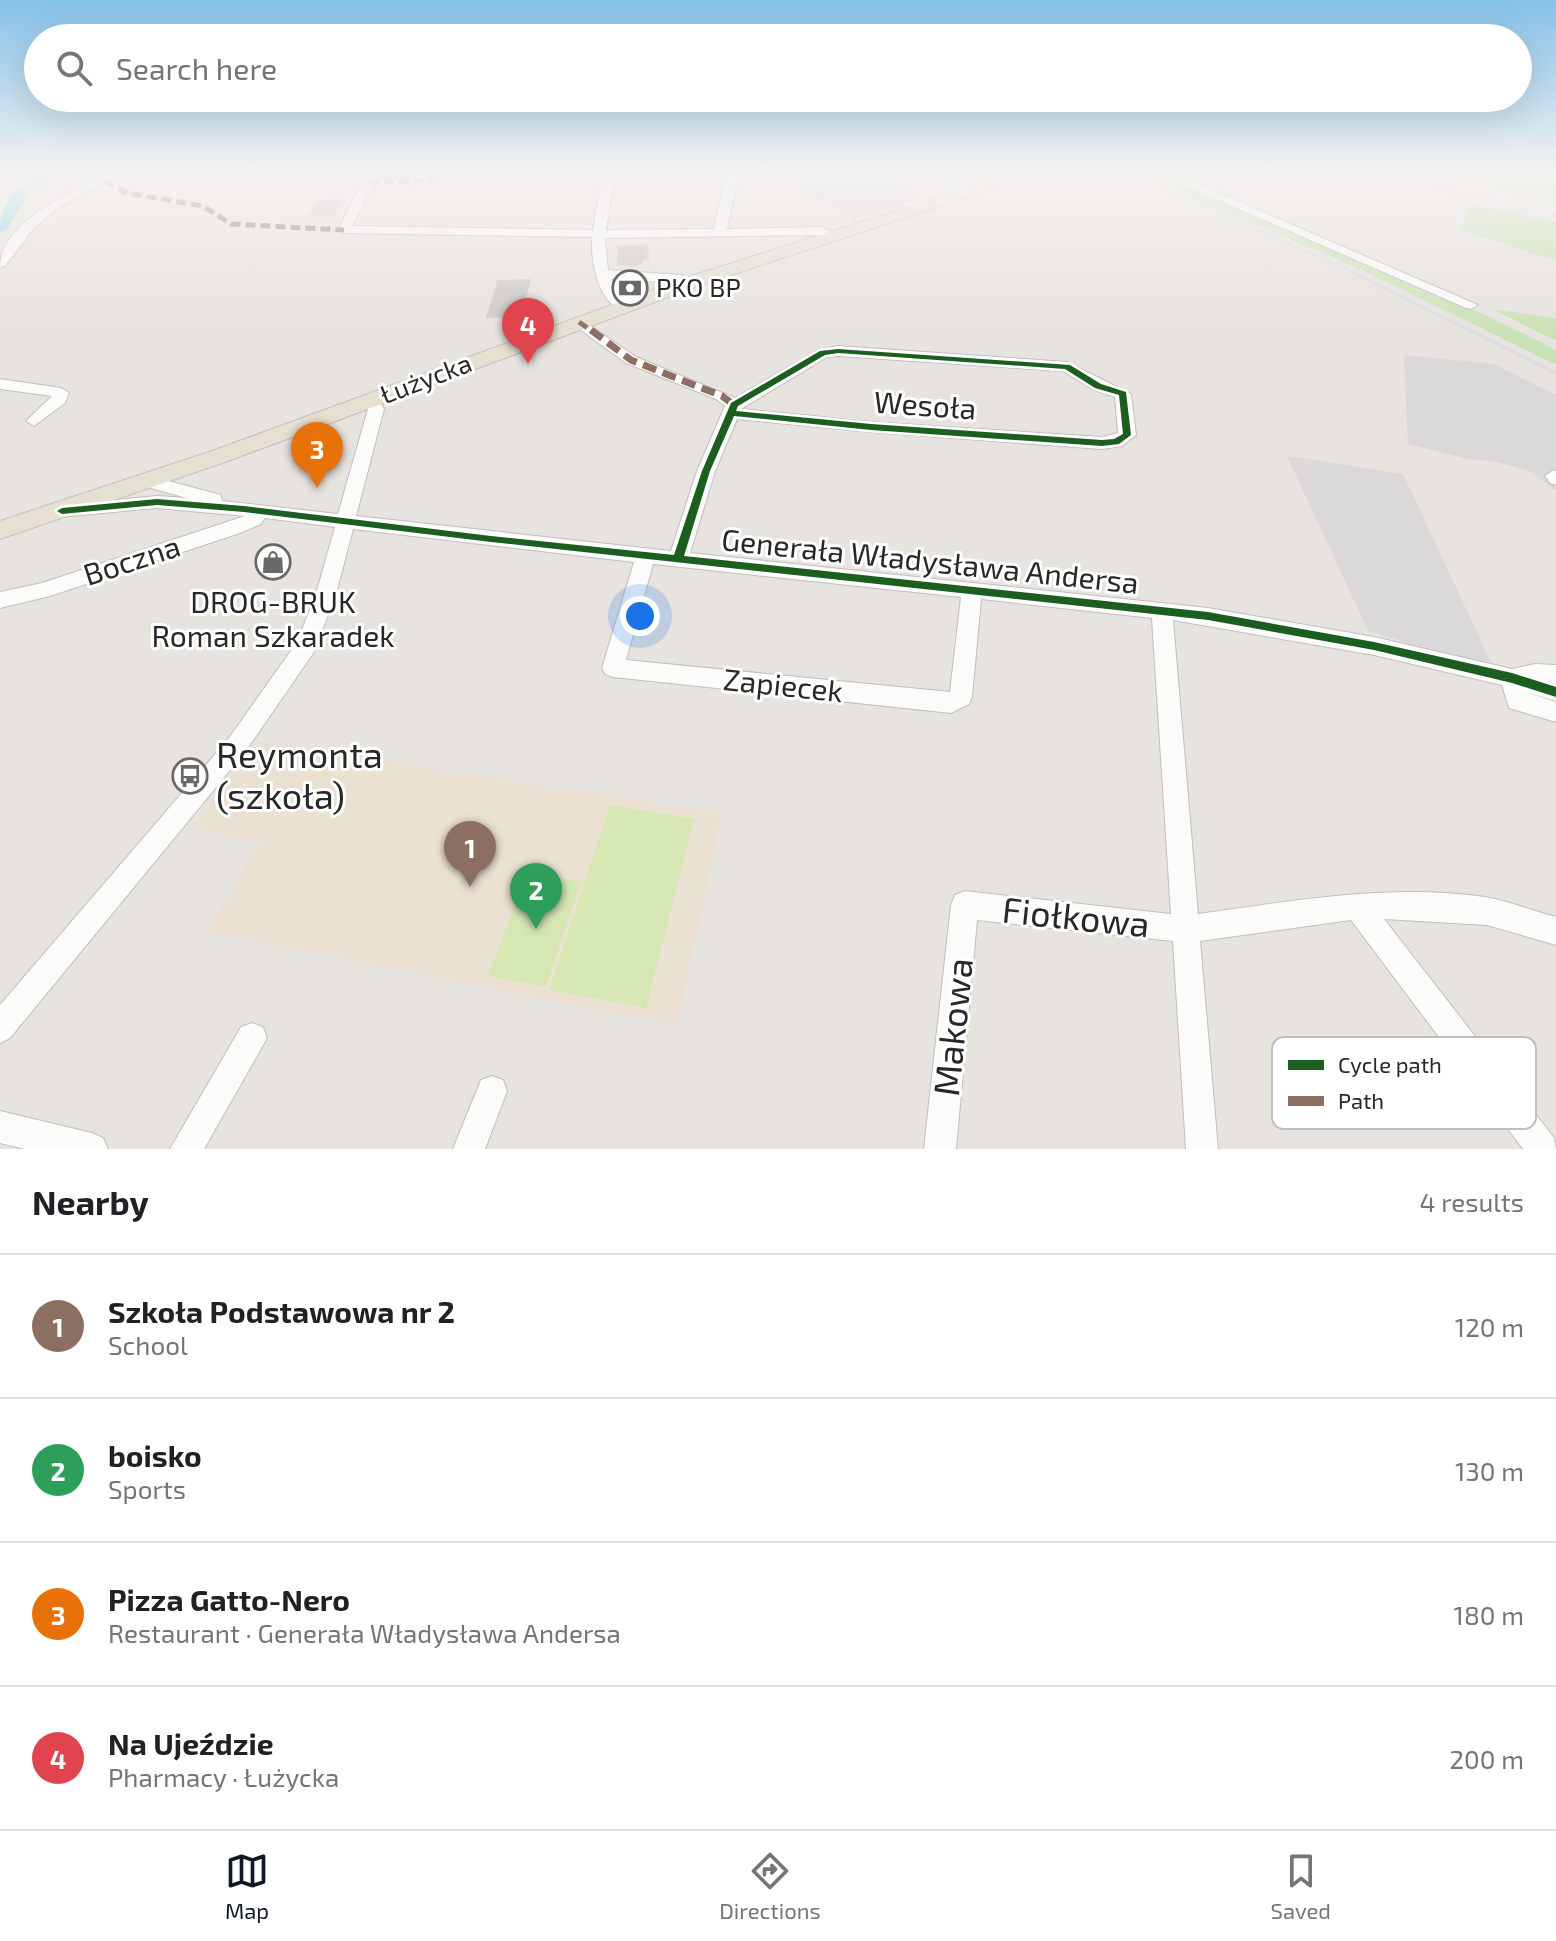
<!DOCTYPE html>
<meta charset="utf-8">
<style>
body{margin:0;font-family:"Exo 2",sans-serif;background:#f2f2f2;color:#202124}
.you{position:absolute;left:640px;top:616px;width:28px;height:28px;margin:-20px;border:6px solid #fff;border-radius:50%;background:#1a73e8;box-shadow:0 0 0 12px #1a73e833}
.badge{display:grid;place-items:center;width:52px;height:52px;border-radius:50%;background:#111827;color:#fff;font-size:26px;font-weight:700}
.pin{position:absolute;translate:-50% -66px;filter:drop-shadow(0 2px 4px #0008)}
.pin::after{content:'';position:absolute;top:42px;width:28px;height:24px;background:inherit;clip-path:polygon(0 0,100% 0,50% 100%)}
.list{margin:0;padding:0;list-style:none}
h2{display:flex;justify-content:space-between;align-items:center;height:104px;margin:0;padding:0 32px;font-size:34px}
h2 small{font-size:26px;font-weight:400;color:#757577}
.list li{display:grid;grid-template-columns:52px 1fr auto;gap:24px;align-items:center;box-sizing:border-box;height:144px;padding:0 32px;border-top:2px solid #e0e0e0}
.list b{display:block;font-size:30px;white-space:nowrap}
.list p{margin:0;font-size:26px;white-space:nowrap;color:#757577}
.list em{font-size:26px;font-style:normal;color:#757577}
.icon{flex:none;width:44px;height:44px;fill:none;stroke:currentColor;stroke-width:2;stroke-linecap:round;stroke-linejoin:round}
.map{position:relative;flex:none;width:1556px;height:1149px;overflow:hidden}
.search{position:absolute;background:#fff;box-shadow:0 8px 32px #0002;left:24px;right:24px;top:24px;height:88px;display:flex;align-items:center;gap:20px;box-sizing:border-box;padding:0 28px;border-radius:44px;color:#757577;font-size:30px}
.sheet{height:680px;background:#fff}
nav{display:flex;justify-content:space-around;align-items:center;box-sizing:border-box;height:112px;border-top:2px solid #e0e0e0;background:#fff;font-size:22px;color:#757577}
nav a{display:grid;justify-items:center;gap:4px}
nav .on{color:#111827}
.map>svg:first-child{display:block}
.industrial{fill:#dbd8da}
.education{fill:#ebe1d2}
.green{fill:#cae3b6}
.pitch{fill:#d6e7b3}
.lines{fill:none;stroke-linecap:round;stroke-linejoin:round}
.river{fill:#90d7eb;fill-rule:evenodd}
.building{fill:#ccc9c5;stroke:#d2cfca;stroke-width:2}
.minor-casing{stroke:#c0bfc0;stroke-width:2}
.major-casing{stroke:#c3c2c0;stroke-width:2}
.minor{fill:#fbfbfa;fill-rule:evenodd}
.major{fill:#e6e0d2;fill-rule:evenodd}
.rail-far1{stroke:#dddcde;stroke-width:3}
.rail{stroke:#dddcde;stroke-width:4}
.quiet-far1{stroke:#8d6e63;stroke-width:5;stroke-dasharray:10 5;stroke-linecap:butt}
.quiet{stroke:#8d6e63;stroke-width:7;stroke-dasharray:14 7;stroke-linecap:butt}
.cycleway-casing{stroke:#fff;stroke-width:5}
.cycleway{fill:#1b5e20;fill-rule:evenodd}
.labels{text-anchor:middle;stroke-width:6;stroke-linejoin:round;paint-order:stroke}
.far-poi-label{font-size:26px;fill:#282828;stroke:#fff;text-anchor:start}
.far-street-label{font-size:26px;fill:#282828;stroke:#fff}
.street-label{font-size:30px;fill:#282828;stroke:#fff}
.poi-label{font-size:30px;fill:#282828;stroke:#fff}
.near-poi-label{font-size:36px;fill:#282828;stroke:#fff;text-anchor:start}
.near-street-label{font-size:36px;fill:#282828;stroke:#fff}
.key{fill:#fff;stroke:#bebebe;stroke-width:2}
.key-label{font-size:22px;fill:#282828}
</style>
<div class="map">
<svg width="1556" height="1149" viewBox="0 0 1556 1149">
<rect width="100%" height="100%" fill="#e7e3de"/>
<!-- industrial -->
<path class="industrial" d="M779,172H879L921,198L856,218L770,176Z
M1404,355L1494,364L1556,395V491L1532,472L1498,462L1469,459L1408,444Z
M1287,456L1403,474L1491,662L1442,653L1368,631Z"/>
<!-- education -->
<path class="education" d="M260,742L722,814L677,1025L206,931L260,843L193,827Z"/>
<!-- green -->
<path class="green" d="M1134,172C1176,172 1233,205 1271,222C1367,263 1464,302 1556,350V365L1364,271Z
M1413,172H1556V201Z
M1473,204L1556,222V261L1459,229Z
M1492,309L1556,318V341Z"/>
<!-- pitch -->
<path class="pitch" d="M610,805L694,819L646,1008L549,990Z
M527,873L581,882L546,987L488,976Z"/>
<g class="lines">
<!-- river -->
<path class="river" d="M44,172H65L30,193L6,231L0,232C0,199 17,187 44,172Z"/>
</g>
<!-- building -->
<path class="building" d="M344,200L334,215H310L320,201Z
M647,245L648,259H642V263L632,266L618,264V247Z
M530,280L520,317H487L498,281Z"/>
<g class="lines">
<defs>
<path id="minor" d="M113,172H128L60,206L33,229L5,266L0,267C0,221 77,189 113,172Z
M368,172H380L377,178H419L445,172H597L592,175L449,178L419,184L373,185L352,226L593,230L603,172H615L606,230L714,229L727,172H739L727,229L821,227L837,235L831,239L819,235L605,238L608,270L681,275L694,283L687,287L678,283L611,279L630,307L623,311C597,301 591,262 592,237L340,233L338,230Z
M913,172H928L970,195L960,198Z
M1154,172H1170L1478,305L1471,309L1466,308Z
M579,318L636,357L735,398L818,350L838,346L1067,362L1131,394L1136,435L1122,446L1102,449L871,432L737,419L715,471L690,553L1208,608L1374,637L1512,669L1535,664L1556,665V701L1526,692L1556,702V722L1509,708L1502,685L1374,655L1173,620L1198,914C1294,901 1389,883 1485,897C1509,901 1533,911 1556,917V945L1487,925L1384,919L1554,1138L1556,1149H1523L1351,920L1200,941L1218,1149H1186L1173,941L977,920L956,1149H924L951,905L955,895L965,891L1171,914L1152,618L981,599L972,697L969,704L951,713L613,677L605,674L602,668L634,562L353,529L336,594L314,652L245,752L10,1038L0,1043V1005L229,738L297,642L316,594L335,527L265,518L261,524L240,533L50,596L0,608V592L42,583L245,516L157,508L70,516L63,515L61,510L63,505L157,496L187,498L140,485L137,481L140,477L146,475L221,495L222,501L338,514L368,409L363,400L371,395L377,397L384,409L356,516L671,551L697,471L725,406L716,399L626,363L574,325V319ZM838,356L1063,371L1092,389L1115,397L1118,433L1102,437L871,422L741,409L827,357ZM653,564L961,597L950,692L626,660Z
M0,379L61,388L69,393L65,403L34,426L26,421L52,396L0,389Z
M1554,470L1556,471V485L1550,483L1545,476Z
M252,1023L263,1027L267,1038L204,1149H170L241,1027Z
M492,1076L503,1080L507,1091L485,1149H453L481,1080Z
M0,1111L92,1133L103,1138L108,1149H25L0,1143Z"/>
<path id="major" d="M1019,172H1043L701,285L228,461L0,539V521L212,451L688,277Z"/>
</defs>
<!-- minor casing -->
<use href="#minor" class="minor-casing"/>
<!-- major casing -->
<use href="#major" class="major-casing"/>
<!-- minor -->
<use href="#minor" class="minor"/>
<!-- major -->
<use href="#major" class="major"/>
<!-- rail-far1 -->
<path class="rail-far1" d="M1120,172L1326,260L1473,332
M1359,172L1556,215"/>
<!-- rail -->
<path class="rail" d="M1469,330L1556,373"/>
<!-- quiet-far1 -->
<path class="quiet-far1" d="M105,181L127,193L203,206L231,224L344,230
M369,182L419,181L449,175L592,172
M579,322L593,332"/>
<!-- quiet -->
<path class="quiet" d="M591,330L631,360L722,396L734,405"/>
<defs>
<path id="cycleway" d="M838,349L1070,365L1101,384L1126,392L1131,435L1119,444L1102,446L871,430L734,416L710,471L684,556L1208,612L1374,642L1512,673L1556,687V697L1512,683L1374,650L1208,620L491,542L244,512L157,505L62,514L57,511L62,508L157,499L244,506L491,536L674,555L702,471L731,403L820,351ZM838,353L1065,369L1095,388L1119,395L1123,434L1114,439L1102,440L871,424L736,411L738,406L825,355Z"/>
</defs>
<!-- cycleway casing -->
<use href="#cycleway" class="cycleway-casing"/>
<!-- cycleway -->
<use href="#cycleway" class="cycleway"/>
</g>
<!-- sky -->
<linearGradient id="sky" x2="0" y2="1"><stop stop-color="#85c2e9"/><stop offset="0.52" stop-color="#f4f2f0"/><stop offset="1" stop-color="#f4f2f0" stop-opacity="0"/></linearGradient>
<rect width="1556" height="333" fill="url(#sky)"/>
<!-- icons -->
<defs>
<symbol id="bank-ring" viewBox="-11 -11 22 22"><circle r="9.5" fill="#fff" stroke="#6b6968" stroke-width="1.5"/><path d="M-6-4H6V4H-6ZM0-2.3a2.3 2.3 0 1 0 0 4.6a2.3 2.3 0 1 0 0-4.6Z" fill="#6b6968"/></symbol>
<symbol id="shop-ring" viewBox="-11 -11 22 22"><circle r="9.5" fill="#fff" stroke="#6b6968" stroke-width="1.5"/><path d="M-5-2.5h2.3a2.7 3.5 0 0 1 5.4 0H5L5.5 6h-11ZM-1.5-2.5h3a1.5 2.3 0 0 0-3 0Z" fill="#6b6968"/></symbol>
<symbol id="bus-ring" viewBox="-11 -11 22 22"><circle r="9.5" fill="#fff" stroke="#6b6968" stroke-width="1.5"/><path d="M-5-6H5V4H4V6H2V4H-2V6H-4V4H-5ZM-3.5-4V0h7V-4ZM-3.5 1.2v1.5H-2V1.2ZM2 1.2v1.5H3.5V1.2Z" fill="#6b6968"/></symbol>
</defs>
<g fill-rule="evenodd">
<use href="#bank-ring" x="610" y="268" width="40" height="40"/>
<use href="#shop-ring" x="253" y="542" width="40" height="40"/>
<use href="#bus-ring" x="170" y="756" width="40" height="40"/>
</g>
<g class="labels">
<!-- far-poi labels -->
<g class="far-poi-label">
<text x="656" y="297">PKO BP</text>
</g>
<!-- far-street labels -->
<g class="far-street-label">
<text transform="translate(426 379) rotate(-21)" y="9">Łużycka</text>
</g>
<!-- street labels -->
<g class="street-label">
<text transform="translate(925 406) rotate(4)" y="10">Wesoła</text>
<text transform="translate(132 561) rotate(-18)" y="10">Boczna</text>
<text transform="translate(930 562) rotate(6)" y="10">Generała Władysława Andersa</text>
<text transform="translate(783 686) rotate(6)" y="10">Zapiecek</text>
</g>
<!-- poi labels -->
<g class="poi-label">
<text x="273" y="613">DROG-BRUK<tspan x="273" dy="34">Roman Szkaradek</tspan></text>
</g>
<!-- near-poi labels -->
<g class="near-poi-label">
<text x="216" y="768">Reymonta<tspan x="216" dy="41">(szkoła)</tspan></text>
</g>
<!-- near-street labels -->
<g class="near-street-label">
<text transform="translate(1076 917) rotate(6)" y="13">Fiołkowa</text>
<text transform="translate(953 1027) rotate(-84)" y="13">Makowa</text>
</g>
</g>
<!-- legend -->
<rect x="1272" y="1037" width="264" height="92" rx="12" class="key"/>
<rect x="1288" y="1060" width="36" height="10" fill="#1b5e20"/>
<rect x="1288" y="1096" width="36" height="10" fill="#8d6e63"/>
<g class="key-label">
<text x="1338" y="1073">Cycle path</text>
<text x="1338" y="1109">Path</text>
</g>
</svg>
<div class="you"></div>
<div class="pin badge" style="left:470px;top:887px;background:#8d6e63">1</div>
<div class="pin badge" style="left:536px;top:929px;background:#2e9e5b">2</div>
<div class="pin badge" style="left:317px;top:488px;background:#e8710a">3</div>
<div class="pin badge" style="left:528px;top:364px;background:#e0444e">4</div>
<div class="search"><svg class="icon" aria-label="search" viewBox="0 0 24 24"><circle cx="10" cy="10" r="6"/><path d="M15 15l6 6"/></svg>Search here</div>
</div>
<section class="sheet">
<h2>Nearby<small>4 results</small></h2>
<ul class="list">
<li><span class="badge" style="background:#8d6e63">1</span><div><b>Szkoła Podstawowa nr 2</b><p>School</p></div><em>120 m</em></li>
<li><span class="badge" style="background:#2e9e5b">2</span><div><b>boisko</b><p>Sports</p></div><em>130 m</em></li>
<li><span class="badge" style="background:#e8710a">3</span><div><b>Pizza Gatto-Nero</b><p>Restaurant · Generała Władysława Andersa</p></div><em>180 m</em></li>
<li><span class="badge" style="background:#e0444e">4</span><div><b>Na Ujeździe</b><p>Pharmacy · Łużycka</p></div><em>200 m</em></li>
</ul>
</section>
<nav>
<a class="on"><svg class="icon" aria-label="map" viewBox="0 0 24 24"><path d="M3 6l6-2 6 2 6-2v14l-6 2-6-2-6 2zM9 4v14M15 6v14"/></svg>Map</a>
<a><svg class="icon" aria-label="directions" viewBox="0 0 24 24"><path d="M12 3l9 9-9 9-9-9zM9 14v-3h6M13 9l2 2-2 2"/></svg>Directions</a>
<a><svg class="icon" aria-label="saved" viewBox="0 0 24 24"><path d="M7 4h10v16l-5-4-5 4z"/></svg>Saved</a>
</nav>
